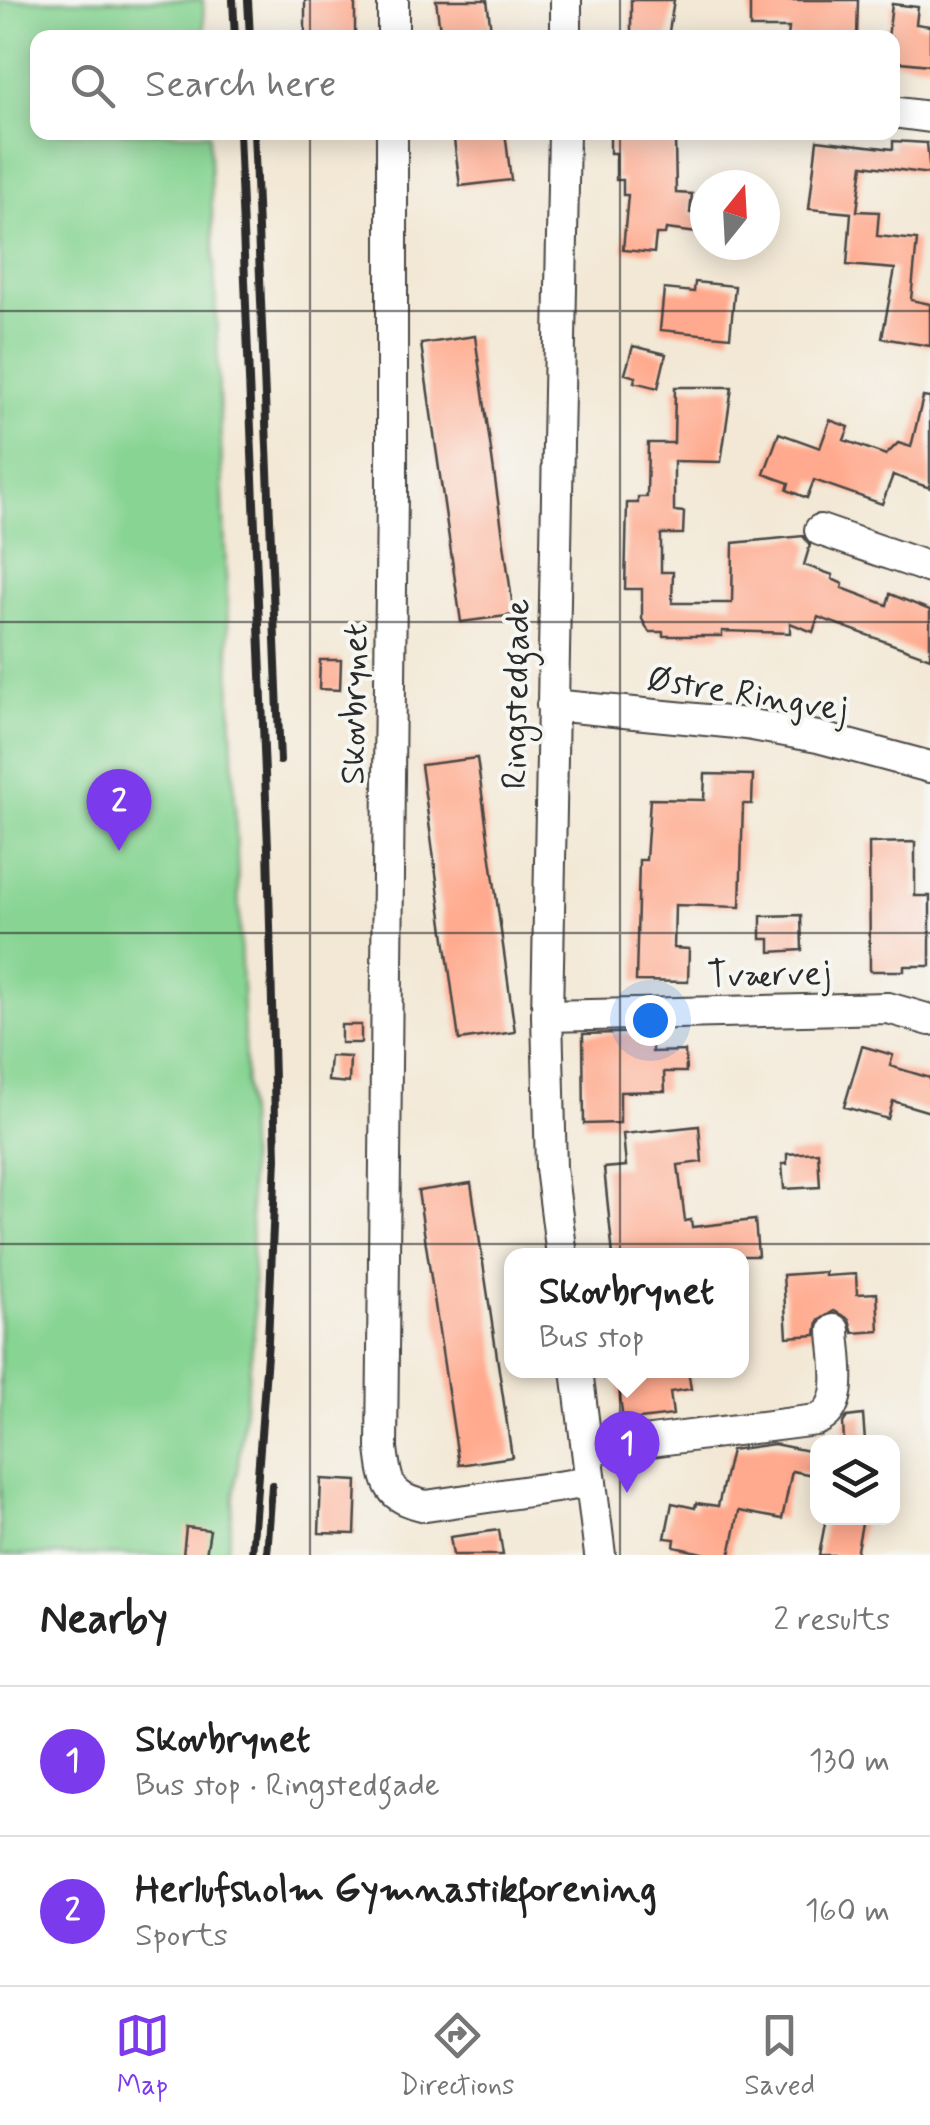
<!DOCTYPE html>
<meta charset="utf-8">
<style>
body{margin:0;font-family:Mynerve,sans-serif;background:#f6f6f6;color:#222}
.controls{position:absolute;right:30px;bottom:30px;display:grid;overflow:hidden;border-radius:20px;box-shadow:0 5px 25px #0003}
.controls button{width:90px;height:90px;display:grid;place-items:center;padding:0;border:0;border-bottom:2px solid #e0e0e0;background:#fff;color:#222;font:50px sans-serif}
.compass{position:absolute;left:690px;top:170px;width:90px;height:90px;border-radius:50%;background:#fff;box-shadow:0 5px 25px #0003;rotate:18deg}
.you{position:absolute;left:650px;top:1020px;width:35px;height:35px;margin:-25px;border:8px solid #fff;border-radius:50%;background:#1a73e8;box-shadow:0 0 0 15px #1a73e833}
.badge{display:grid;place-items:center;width:65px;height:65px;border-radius:50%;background:#7c3aed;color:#fff;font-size:32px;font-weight:700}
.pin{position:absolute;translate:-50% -82px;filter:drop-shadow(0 2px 5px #0008)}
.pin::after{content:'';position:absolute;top:52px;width:35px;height:30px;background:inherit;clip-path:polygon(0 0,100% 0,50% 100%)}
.popup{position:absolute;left:504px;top:1248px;width:245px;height:130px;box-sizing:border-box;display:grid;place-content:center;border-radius:20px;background:#fff;filter:drop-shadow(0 2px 8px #0005);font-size:32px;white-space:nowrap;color:#767676}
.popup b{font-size:38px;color:#222}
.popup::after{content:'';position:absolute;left:50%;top:100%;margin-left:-20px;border:20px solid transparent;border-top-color:#fff}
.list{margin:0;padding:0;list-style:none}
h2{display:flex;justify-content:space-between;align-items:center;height:130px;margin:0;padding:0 40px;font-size:42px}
h2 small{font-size:32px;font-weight:400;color:#767676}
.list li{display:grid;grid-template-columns:65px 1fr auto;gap:30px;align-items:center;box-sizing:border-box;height:150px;padding:0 40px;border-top:2px solid #e0e0e0}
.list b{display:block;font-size:38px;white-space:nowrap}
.list p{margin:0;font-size:32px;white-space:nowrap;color:#767676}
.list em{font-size:32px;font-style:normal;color:#767676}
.icon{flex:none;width:55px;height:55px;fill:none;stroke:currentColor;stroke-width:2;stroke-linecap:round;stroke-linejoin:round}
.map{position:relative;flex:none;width:930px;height:1555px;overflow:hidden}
.search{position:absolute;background:#fff;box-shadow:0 5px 25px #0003;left:30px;right:30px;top:30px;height:110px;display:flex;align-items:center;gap:25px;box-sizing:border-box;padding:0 35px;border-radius:20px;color:#767676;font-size:38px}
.sheet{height:430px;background:#fff}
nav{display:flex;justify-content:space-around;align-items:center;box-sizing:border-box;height:140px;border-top:2px solid #e0e0e0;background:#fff;font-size:28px;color:#767676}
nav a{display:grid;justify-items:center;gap:5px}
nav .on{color:#7c3aed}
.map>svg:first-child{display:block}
.green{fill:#87d493;stroke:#59805f;stroke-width:2.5}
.building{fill:#ffaa8e}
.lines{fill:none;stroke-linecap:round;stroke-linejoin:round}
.minor-casing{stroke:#494744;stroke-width:34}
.minor{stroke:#fff;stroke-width:30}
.rail{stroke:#2b2b2b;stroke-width:8}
.grid{fill:none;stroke:#2b2b2b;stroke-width:2.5;stroke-opacity:0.55}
.labels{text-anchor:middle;stroke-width:8;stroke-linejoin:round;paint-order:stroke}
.street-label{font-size:35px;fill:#2b2b2b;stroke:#f6f6f2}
</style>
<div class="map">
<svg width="930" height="1555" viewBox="0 0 930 1555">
<rect width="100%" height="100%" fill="#f6f6f2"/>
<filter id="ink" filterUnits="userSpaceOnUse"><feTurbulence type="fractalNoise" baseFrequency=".01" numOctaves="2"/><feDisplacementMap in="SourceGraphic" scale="20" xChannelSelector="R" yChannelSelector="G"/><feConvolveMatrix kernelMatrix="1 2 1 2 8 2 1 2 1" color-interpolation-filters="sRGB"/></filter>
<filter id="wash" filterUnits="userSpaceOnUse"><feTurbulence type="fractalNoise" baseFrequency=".0048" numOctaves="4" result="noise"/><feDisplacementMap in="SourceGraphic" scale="40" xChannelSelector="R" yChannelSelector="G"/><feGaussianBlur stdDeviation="2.25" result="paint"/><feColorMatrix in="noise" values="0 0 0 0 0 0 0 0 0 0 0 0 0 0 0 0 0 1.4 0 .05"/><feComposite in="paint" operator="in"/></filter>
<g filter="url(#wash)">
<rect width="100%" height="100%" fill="#f3e8d5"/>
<!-- green -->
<path class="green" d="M0,0H203L205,37L38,38V132L209,133L255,1323L227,1555H0Z"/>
<g id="blocks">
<!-- building -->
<path class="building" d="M305,0H355V38H305Z
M436,0H487L492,38H441Z
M631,0H674L668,38H631Z
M750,0H858L857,38H788L789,28H750Z
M892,4L918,7L916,24L930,26V65L892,61V38H888Z
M453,132H505L511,180L460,186Z
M610,132H640V139H675L676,193L692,194L690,213L700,214L698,233L666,229L665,234H656L654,253L623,250L628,195H623V180H616V153H610Z
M817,140L893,149V141L927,143L930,174L863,165L857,211L879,212L877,236L917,240L911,300L930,304V346L882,338L895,269L847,265L851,213L809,209Z
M695,282L735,286L730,337L660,330L664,289L694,292Z
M475,336L514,615L461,622L421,344Z
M633,346L666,354L658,388L634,382L636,377L625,374Z
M675,387H732L721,462L674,461V511L684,512L683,534H661V572H673L672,603H732L733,543L803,536L810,545L804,565L833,575L832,579L843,584L842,588L887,605L890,594L930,610V658L818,617L813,632L790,623V633L722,631V636H663V632H649L642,619V589H625L627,503H638V497H647L648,443H674Z
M923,397L930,398V488L893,475L882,504L814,480L807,498L787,490L789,483L764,474L779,433L820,448L830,420L849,427L844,440L886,455L898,443L911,447Z
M320,660H341L340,690L319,689Z
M477,758L515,1032L459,1040L421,765Z
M705,774L753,775L752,804H743L740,907L675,905L674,948L689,949L688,982L636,981L639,860H646L650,799L704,800Z
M915,842V896H930V966H904V971H870L869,843Z
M801,915L802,950L770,952V939H761V916Z
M341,1025H361V1043H341Z
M652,1032V1052L685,1051L686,1072H664L665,1091L620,1092V1123L584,1124L583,1034Z
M862,1046L893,1055L890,1066L930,1078V1112L893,1101L888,1119L844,1107Z
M330,1056L350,1057L349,1083L328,1081Z
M699,1126L702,1162L678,1165L685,1221L691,1220L692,1227L755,1220L758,1256H613L604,1168L626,1166L623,1134Z
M818,1152L820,1187L784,1189L782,1164H787V1154Z
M471,1183L512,1457L459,1465L418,1191Z
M825,1272V1276L856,1274L857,1294L877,1293L879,1331L853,1333L849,1319L834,1311L818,1321L816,1335L787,1337L783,1275Z
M617,1370H688L691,1389L670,1392L673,1415L623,1421Z
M863,1415L865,1442H844L843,1423L847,1417Z
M774,1444L818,1453V1476L792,1471L782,1519L739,1511L730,1555H712L674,1547L675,1539L665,1538L672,1503L695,1508L696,1503L718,1506L731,1450Z
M321,1479L357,1481L355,1534L319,1533Z
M826,1518H863L856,1555H819Z
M186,1527L210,1530L206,1555H183Z
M499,1530L503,1555H453L450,1537Z"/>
</g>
</g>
<g filter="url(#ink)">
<use href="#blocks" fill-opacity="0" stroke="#494744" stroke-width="2.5"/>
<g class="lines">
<defs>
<path id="minor" d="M393,0V38
M566,38V0
M892,112L930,117
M392,132V491L382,1448C386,1484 388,1498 426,1506L591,1482
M820,530L930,568
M552,705L747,724L818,737L930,767
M547,1016L888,1008L930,1020
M562,1256L551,1168L547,1016L564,132
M577,1370L600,1555
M588,1449L816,1420C848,1408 835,1358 834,1330"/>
</defs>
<!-- minor casing -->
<use href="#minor" class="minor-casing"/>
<!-- minor -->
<use href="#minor" class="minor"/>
<!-- rail -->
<path class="rail" d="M233,0L235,38
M248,0L250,38
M239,132L268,848L276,1158L268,1341L252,1555
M254,132L280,761
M267,1555L272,1485"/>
</g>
</g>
<!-- grid -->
<path class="grid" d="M310,0V38M620,0V38M310,132V1555M620,132V1555M0,311H930M0,622H930M0,933H930M0,1244H930"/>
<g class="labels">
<!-- street labels -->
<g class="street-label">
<text transform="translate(748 693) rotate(9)" y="12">Østre Ringvej</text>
<text transform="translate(515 694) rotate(-89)" y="12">Ringstedgade</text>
<text transform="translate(353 704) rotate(-89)" y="12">Skovbrynet</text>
<text transform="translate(769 973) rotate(-1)" y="12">Tværvej</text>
</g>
</g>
</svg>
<div class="controls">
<button><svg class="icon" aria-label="layers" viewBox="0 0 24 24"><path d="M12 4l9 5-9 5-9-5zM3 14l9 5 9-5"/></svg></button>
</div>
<svg class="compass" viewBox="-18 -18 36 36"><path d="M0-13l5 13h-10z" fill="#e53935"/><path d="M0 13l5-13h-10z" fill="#767676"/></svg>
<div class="you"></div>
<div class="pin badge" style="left:627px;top:1493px">1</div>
<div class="popup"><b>Skovbrynet</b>Bus stop</div>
<div class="pin badge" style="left:119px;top:851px">2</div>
<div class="search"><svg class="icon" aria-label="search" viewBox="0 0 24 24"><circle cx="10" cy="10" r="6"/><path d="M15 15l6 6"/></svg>Search here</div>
</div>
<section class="sheet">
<h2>Nearby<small>2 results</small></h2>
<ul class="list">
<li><span class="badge">1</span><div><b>Skovbrynet</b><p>Bus stop · Ringstedgade</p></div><em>130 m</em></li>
<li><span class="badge">2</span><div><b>Herlufsholm Gymnastikforening</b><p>Sports</p></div><em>160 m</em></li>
</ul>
</section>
<nav>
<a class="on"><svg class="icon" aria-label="map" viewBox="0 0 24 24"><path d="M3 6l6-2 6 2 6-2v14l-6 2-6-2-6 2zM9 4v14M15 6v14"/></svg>Map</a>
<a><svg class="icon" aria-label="directions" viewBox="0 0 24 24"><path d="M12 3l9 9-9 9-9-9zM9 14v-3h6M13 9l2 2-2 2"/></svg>Directions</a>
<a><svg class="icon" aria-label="saved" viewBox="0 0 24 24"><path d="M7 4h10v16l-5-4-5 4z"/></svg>Saved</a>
</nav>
